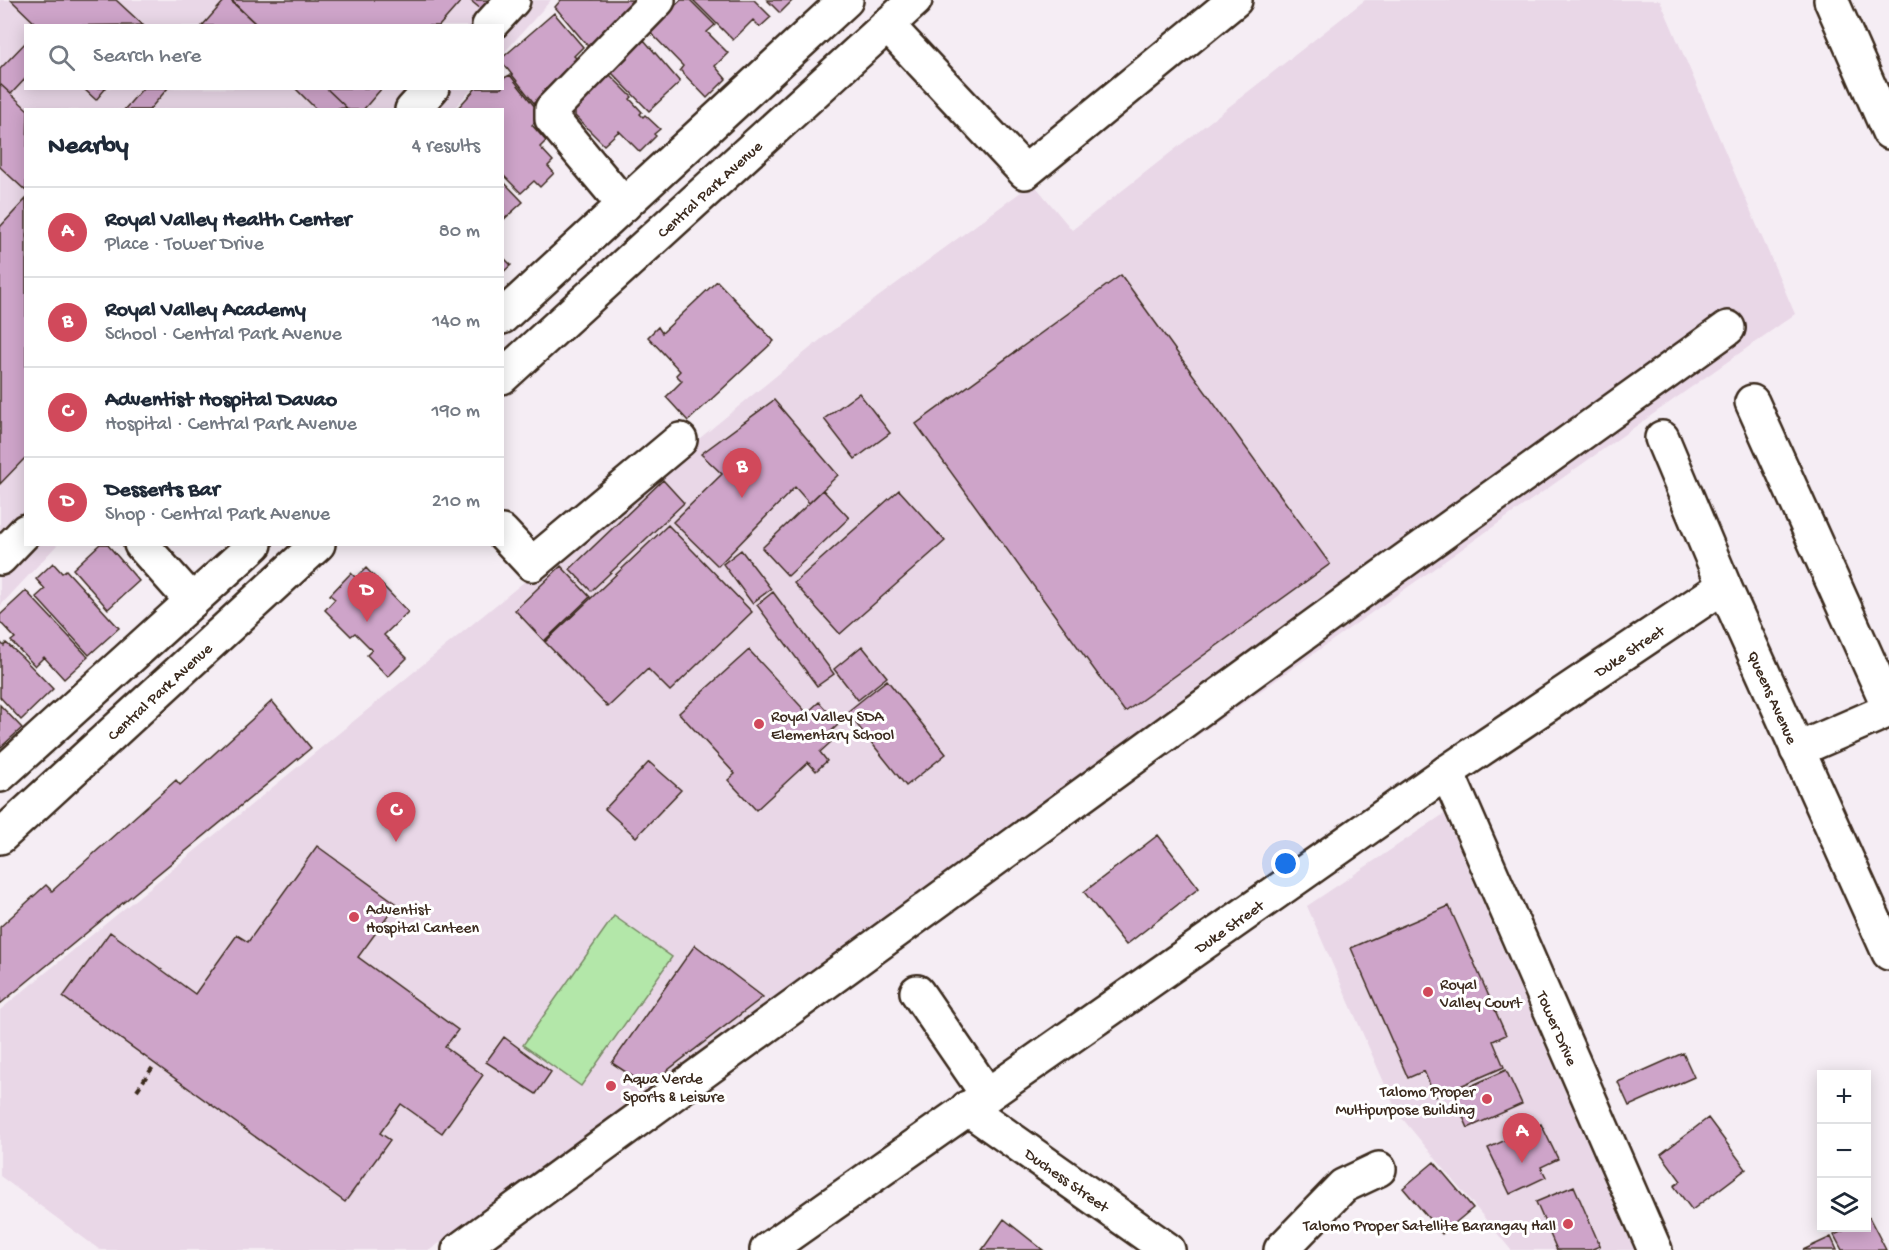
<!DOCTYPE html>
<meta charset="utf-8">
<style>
body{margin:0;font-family:"Gochi Hand",sans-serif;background:#f2f2f3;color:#1f2937}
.controls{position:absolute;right:18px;bottom:18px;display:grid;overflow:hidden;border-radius:0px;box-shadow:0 3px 15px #0003}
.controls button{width:54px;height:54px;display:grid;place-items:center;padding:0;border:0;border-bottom:2px solid #e0e1e3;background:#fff;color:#1f2937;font:30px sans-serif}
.you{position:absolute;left:1286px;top:864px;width:21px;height:21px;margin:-15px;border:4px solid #fff;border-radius:50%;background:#1a73e8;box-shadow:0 0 0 9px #1a73e833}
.badge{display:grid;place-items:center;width:39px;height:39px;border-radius:50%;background:#d1495b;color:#fff;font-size:20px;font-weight:700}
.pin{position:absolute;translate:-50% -50px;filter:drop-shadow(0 2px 3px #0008)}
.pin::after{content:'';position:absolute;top:32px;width:21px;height:18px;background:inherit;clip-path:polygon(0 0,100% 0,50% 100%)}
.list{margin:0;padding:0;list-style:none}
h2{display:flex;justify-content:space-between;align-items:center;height:78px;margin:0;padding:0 24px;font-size:26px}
h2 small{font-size:20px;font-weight:400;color:#747a83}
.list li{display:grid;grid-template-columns:39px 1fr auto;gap:18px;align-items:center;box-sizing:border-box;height:90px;padding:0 24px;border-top:2px solid #e0e1e3}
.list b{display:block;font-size:22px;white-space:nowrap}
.list p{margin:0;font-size:20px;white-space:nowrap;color:#747a83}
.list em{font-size:20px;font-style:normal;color:#747a83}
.icon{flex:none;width:33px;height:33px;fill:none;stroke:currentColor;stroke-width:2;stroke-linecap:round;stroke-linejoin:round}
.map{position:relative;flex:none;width:1889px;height:1250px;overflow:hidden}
.search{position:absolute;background:#fff;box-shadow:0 3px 15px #0003;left:24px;top:24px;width:480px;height:66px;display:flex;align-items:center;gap:15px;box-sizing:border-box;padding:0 21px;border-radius:0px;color:#747a83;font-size:22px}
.panel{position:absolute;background:#fff;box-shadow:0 3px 15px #0003;left:24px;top:108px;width:480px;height:438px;border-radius:0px}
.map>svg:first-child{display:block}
.built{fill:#e9d7e7}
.green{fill:#b3e7a9;stroke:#778864;stroke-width:1.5}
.building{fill:#cea4c9;stroke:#3b2a1e;stroke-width:1.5}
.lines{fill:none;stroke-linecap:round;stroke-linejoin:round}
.minor-casing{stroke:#3b2a1e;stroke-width:38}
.path{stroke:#3b2a1e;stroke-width:4;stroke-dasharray:6 4.5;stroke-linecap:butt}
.minor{stroke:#fff;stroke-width:33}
.poi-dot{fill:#d1495b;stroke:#fff;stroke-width:2}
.labels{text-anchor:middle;stroke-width:6;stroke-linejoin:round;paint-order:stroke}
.street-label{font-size:16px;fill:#3b2a1e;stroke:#fff}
.poi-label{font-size:16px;fill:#3b2a1e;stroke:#fff;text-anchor:start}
</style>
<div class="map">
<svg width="1889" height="1250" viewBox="0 0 1889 1250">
<rect width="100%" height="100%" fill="#f5edf4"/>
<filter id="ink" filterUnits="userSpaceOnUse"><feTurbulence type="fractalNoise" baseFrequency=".0167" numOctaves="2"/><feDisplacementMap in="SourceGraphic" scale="12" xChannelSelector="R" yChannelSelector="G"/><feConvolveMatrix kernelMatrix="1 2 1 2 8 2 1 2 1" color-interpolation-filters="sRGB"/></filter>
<g filter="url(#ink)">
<!-- built -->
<path class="built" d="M0,0H551L503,54L502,26H26V88L472,89L453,109L26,110V544L57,545L0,606Z
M1365,0H1660L1795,314L1140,776L1122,747L430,1250H100L0,1176V1010L825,336L1033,183L1072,230Z
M1444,814L1634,1250H1511L1397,1112L1307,906Z"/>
<!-- green -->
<path class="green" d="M614,916L672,957L581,1086L523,1045Z"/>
<!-- building -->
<path class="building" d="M11,0H116L143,25L38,26Z
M225,0H231L258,26H202Z
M234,0H462L439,26H258L232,2Z
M470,0H491L482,10Z
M561,0H638L592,51L555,7Z
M681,0H690L715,25L707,32L728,53L715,66L726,79L707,98L680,70L683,66L649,31Z
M693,0H754L771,17L760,27L753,20L733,40Z
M767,0H793L780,13Z
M554,13L583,47L574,56L579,61L534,103L502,62V58Z
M644,40L680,82L649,111L611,72Z
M26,42V78L11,94L0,84V69Z
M609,74L632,97L630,99L642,112L640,114L643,117L645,115L660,129L654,134L656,136L640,152L619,131L604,145L575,116V107Z
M510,75L542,116L532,125L546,141L540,147L553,161L548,166L554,173L540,187L534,181L521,193L502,174V110H456L476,88H502V79Z
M0,84L28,110L26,191L0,167Z
M83,88H106L96,100Z
M143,88H168L149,110H124Z
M295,88H326L347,108L317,110Z
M326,88H382L363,110H349Z
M502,180L523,202L502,221Z
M26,199V457L0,484V227Z
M502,256L511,265L502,273Z
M1121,275L1330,564L1125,712L916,424Z
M717,281L774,341L688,421L666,397L682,381L676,375L680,371L648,337L658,327L662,333Z
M859,393L890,433L855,459L824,419Z
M774,400L838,475L809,503L795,487L718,566L673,522L722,474L701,454Z
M663,480L684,503L591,591L570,569Z
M823,490L849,518L788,576L762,548Z
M899,490L945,541L840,634L794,583Z
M668,525L752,612L670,691L648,669L608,707L545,642Z
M100,544H107L139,581L108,609L73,569Z
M741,550L771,589L752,603L723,564Z
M53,563L62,573L66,570L119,628L89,655L36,597L45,589L36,579Z
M561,566L590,597L544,641L515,610Z
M366,568L408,612L384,635L407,658L388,677L367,655L372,650L355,633L351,636L325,610L335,599L330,595L351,573L356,578Z
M26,591L88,657L64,679L44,657L35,666L11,641L15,638L0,622V615Z
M773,592L834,674L817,686L757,605Z
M0,642L4,646L6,643L22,657L53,689L21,720L0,697Z
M862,646L887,677L858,700L834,669Z
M749,650L807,713L819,702L839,724L826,736L831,742L820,752L827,761L816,771L808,762L756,810L728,780L735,774L679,713Z
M887,680L946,754L906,786L847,712Z
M272,701L311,748L0,1004V927L46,885L52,891L176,780L180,785Z
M0,705L22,728L0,748Z
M649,762L681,790L636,837L605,809Z
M1158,835L1199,888L1126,945L1084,892Z
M317,846L397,904L358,957L458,1030L445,1047L483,1075L442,1133L401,1104L380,1133L390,1140L345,1202L63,997L110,932L195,994L237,935L248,942Z
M1449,906L1506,1035L1493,1041L1504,1067L1435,1097L1424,1071L1408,1078L1351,948Z
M695,945L763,997L647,1086L612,1063Z
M504,1037L551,1072L536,1094L486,1062Z
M1683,1053L1694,1077L1629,1106L1618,1082Z
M1506,1070L1522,1104L1468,1128L1453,1094Z
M1708,1118L1746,1169L1692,1210L1674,1186L1681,1181L1661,1154Z
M1541,1124L1558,1159L1541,1167L1546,1177L1510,1194L1488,1148Z
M1434,1162L1473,1208L1442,1234L1403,1188Z
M1574,1186L1600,1246L1590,1250H1557L1536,1202Z
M1869,1217L1886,1250H1842L1834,1235L1849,1228H1866V1219Z
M1004,1219L1043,1250H982Z
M1831,1237L1837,1250H1803Z"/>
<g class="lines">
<defs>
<g id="minor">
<path d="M1831,0L1889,132"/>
<path d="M887,25L1025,172L1235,0"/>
<path d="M489,26L513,0"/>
<path d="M412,110L432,88"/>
<path d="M624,205L552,119V109L658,0"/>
<path d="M502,317L846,0"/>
<path id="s1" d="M502,377L915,0"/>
<path d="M1752,402L1889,707"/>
<path id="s2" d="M1662,438L1724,586L1889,953"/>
<path d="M502,532L532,564L680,440"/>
<path d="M141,544L192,601"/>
<path d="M0,558L26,531"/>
<path d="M1797,750L1889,710"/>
<path id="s3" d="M1447,772L1655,1250"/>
<path d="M0,775L255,544"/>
<path id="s4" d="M0,837L318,544"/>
<path d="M917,992L987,1094"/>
<path id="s5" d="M967,1108L1168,1250"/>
<path d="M459,1250L1373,583L1728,328"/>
<path id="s6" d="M767,1250L1447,772L1724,586"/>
<path d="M1281,1250L1343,1186L1379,1169"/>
</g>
</defs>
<!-- minor casing -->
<use href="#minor" class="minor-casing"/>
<!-- path -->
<path class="path" d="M137,1090L155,1064"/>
<!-- minor -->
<use href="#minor" class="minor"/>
</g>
</g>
<!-- markers -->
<g class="poi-dot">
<circle cx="759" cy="724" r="6"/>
<circle cx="354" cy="917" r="6"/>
<circle cx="1428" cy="992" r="6"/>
<circle cx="611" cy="1086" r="6"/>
<circle cx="1487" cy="1099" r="6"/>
<circle cx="1568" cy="1224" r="6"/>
</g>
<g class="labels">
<!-- street labels -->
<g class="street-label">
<text dy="6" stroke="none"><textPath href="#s1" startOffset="280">Central Park Avenue</textPath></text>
<text dy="6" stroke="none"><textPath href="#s6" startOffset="1050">Duke Street</textPath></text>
<text dy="6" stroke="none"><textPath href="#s4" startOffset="216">Central Park Avenue</textPath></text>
<text dy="6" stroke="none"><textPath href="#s2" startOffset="282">Queens Avenue</textPath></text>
<text dy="6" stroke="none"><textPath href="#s6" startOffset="564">Duke Street</textPath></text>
<text dy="6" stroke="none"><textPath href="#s3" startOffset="279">Tower Drive</textPath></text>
<text dy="6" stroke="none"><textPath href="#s5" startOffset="123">Duchess Street</textPath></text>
</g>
<!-- poi labels -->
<g class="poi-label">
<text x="771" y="721">Royal Valley SDA<tspan x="771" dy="18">Elementary School</tspan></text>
<text x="366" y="914">Adventist<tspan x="366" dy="18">Hospital Canteen</tspan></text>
<text x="1440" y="989">Royal<tspan x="1440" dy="18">Valley Court</tspan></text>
<text x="623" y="1083">Aqua Verde<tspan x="623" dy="18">Sports &amp; Leisure</tspan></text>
<text x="1475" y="1096" text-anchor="end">Talomo Proper<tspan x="1475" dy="18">Multipurpose Building</tspan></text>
<text x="1556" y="1230" text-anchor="end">Talomo Proper Satellite Barangay Hall</text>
</g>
</g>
</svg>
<div class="controls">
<button>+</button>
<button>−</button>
<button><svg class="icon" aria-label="layers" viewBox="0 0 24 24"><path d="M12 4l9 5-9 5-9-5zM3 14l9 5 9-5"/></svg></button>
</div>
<div class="you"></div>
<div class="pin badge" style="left:1522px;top:1163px">A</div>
<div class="pin badge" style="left:742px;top:498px">B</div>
<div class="pin badge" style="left:396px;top:842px">C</div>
<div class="pin badge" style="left:367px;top:622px">D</div>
<div class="search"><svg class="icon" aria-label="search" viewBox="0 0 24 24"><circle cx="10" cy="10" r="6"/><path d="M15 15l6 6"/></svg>Search here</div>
<section class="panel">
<h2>Nearby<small>4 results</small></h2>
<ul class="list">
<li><span class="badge">A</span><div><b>Royal Valley Health Center</b><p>Place · Tower Drive</p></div><em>80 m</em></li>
<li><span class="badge">B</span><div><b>Royal Valley Academy</b><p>School · Central Park Avenue</p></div><em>140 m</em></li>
<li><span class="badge">C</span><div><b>Adventist Hospital Davao</b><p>Hospital · Central Park Avenue</p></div><em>190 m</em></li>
<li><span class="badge">D</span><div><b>Desserts Bar</b><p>Shop · Central Park Avenue</p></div><em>210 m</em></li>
</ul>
</section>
</div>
